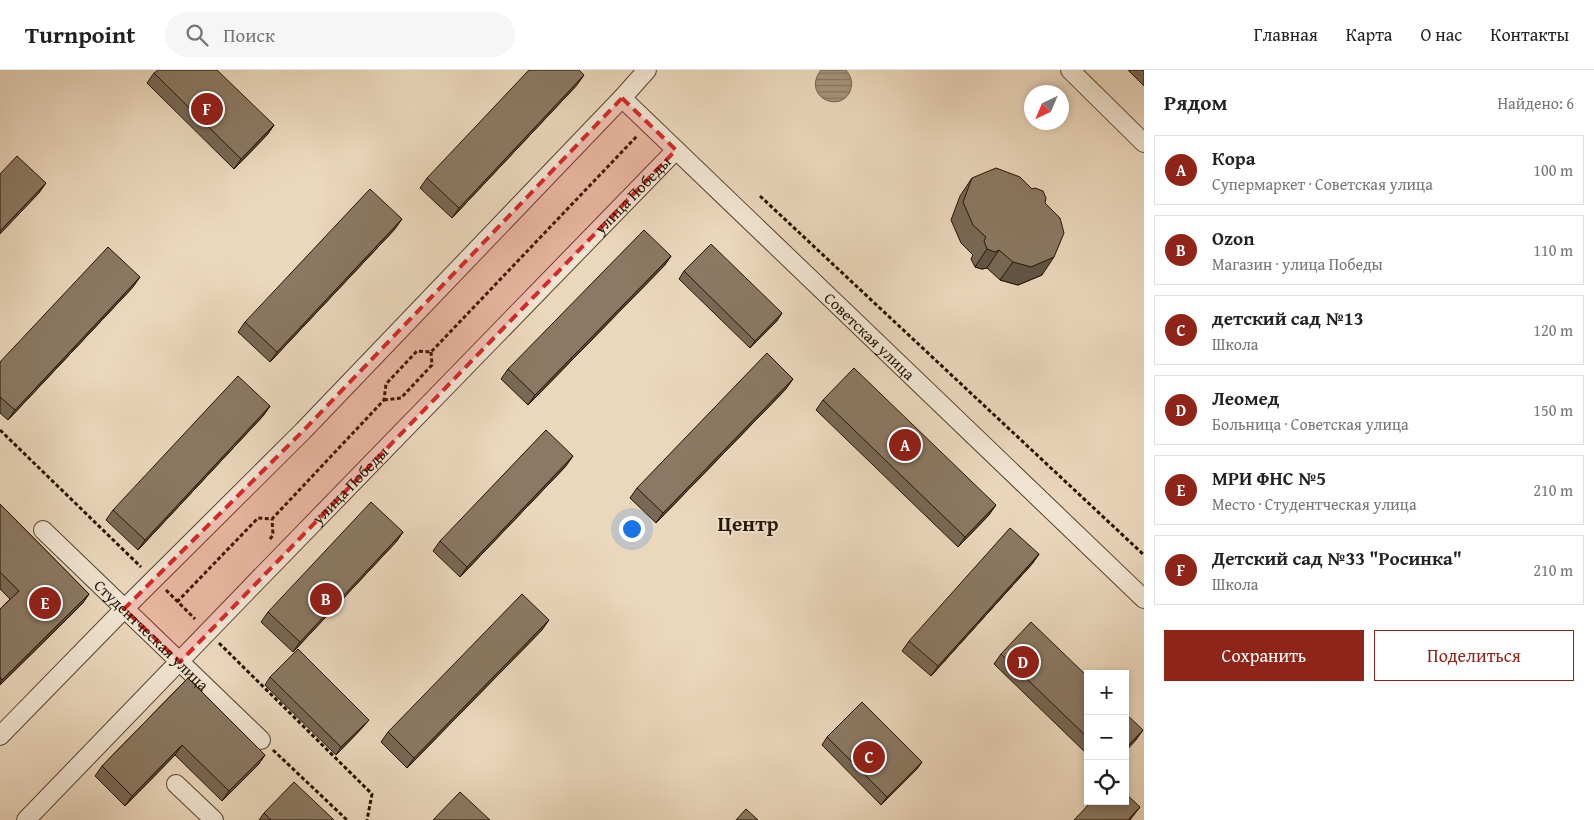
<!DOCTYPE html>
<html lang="ru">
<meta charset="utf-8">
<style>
body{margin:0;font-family:"Gentium Book Plus",serif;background:#f6f6f6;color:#222}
.controls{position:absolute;right:15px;bottom:15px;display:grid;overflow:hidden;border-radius:0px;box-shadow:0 2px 8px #0003}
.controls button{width:45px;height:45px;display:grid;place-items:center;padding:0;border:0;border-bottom:1px solid #e0e0e0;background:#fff;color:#222;font:25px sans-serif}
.compass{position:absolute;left:1024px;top:15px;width:45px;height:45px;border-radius:50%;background:#fff;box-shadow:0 2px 8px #0003;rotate:224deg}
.you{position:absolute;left:631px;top:458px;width:18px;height:18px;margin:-12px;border:4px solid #fff;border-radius:50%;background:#1a73e8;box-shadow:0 0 0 8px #1a73e833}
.badge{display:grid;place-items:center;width:32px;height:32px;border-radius:50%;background:#8f2418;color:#fff;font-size:16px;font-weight:700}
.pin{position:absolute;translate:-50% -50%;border:2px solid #fff;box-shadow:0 1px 5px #0006}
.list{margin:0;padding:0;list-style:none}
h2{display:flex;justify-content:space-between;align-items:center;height:65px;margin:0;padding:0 20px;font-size:21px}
h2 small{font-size:16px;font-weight:400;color:#767676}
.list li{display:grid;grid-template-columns:32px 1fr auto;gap:15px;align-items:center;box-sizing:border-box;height:70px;margin:0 10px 10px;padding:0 10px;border:1px solid #e0e0e0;border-radius:0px}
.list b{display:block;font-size:19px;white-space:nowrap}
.list p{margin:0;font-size:16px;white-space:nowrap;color:#767676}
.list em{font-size:16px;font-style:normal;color:#767676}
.actions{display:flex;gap:10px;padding:15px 20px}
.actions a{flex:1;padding:11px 0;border:1px solid #8f2418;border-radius:0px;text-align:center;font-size:18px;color:#8f2418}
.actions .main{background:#8f2418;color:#fff}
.icon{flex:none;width:28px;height:28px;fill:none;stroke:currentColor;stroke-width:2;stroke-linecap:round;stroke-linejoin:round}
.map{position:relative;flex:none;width:1144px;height:750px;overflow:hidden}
header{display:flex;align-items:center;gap:30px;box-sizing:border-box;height:70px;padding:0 25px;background:#fff;border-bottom:1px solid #e0e0e0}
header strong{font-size:24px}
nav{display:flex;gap:28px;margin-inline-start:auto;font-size:18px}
.search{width:350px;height:45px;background:#f6f6f6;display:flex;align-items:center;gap:12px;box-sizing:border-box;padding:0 18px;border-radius:28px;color:#767676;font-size:19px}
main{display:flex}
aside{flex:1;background:#fff}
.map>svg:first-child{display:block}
.water{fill:url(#water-rules);stroke:#72604c}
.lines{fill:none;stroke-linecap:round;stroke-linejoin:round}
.minor-casing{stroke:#554430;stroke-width:20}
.path{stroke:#231302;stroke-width:3;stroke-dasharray:4 2.5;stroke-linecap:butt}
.minor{stroke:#f2e5d3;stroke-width:18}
.wall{fill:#786855;stroke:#231302}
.shaded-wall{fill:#615545;stroke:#231302}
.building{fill:#8b7963;stroke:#231302}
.marked{fill:#d62828;fill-opacity:0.2;stroke:#d62828;stroke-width:4;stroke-dasharray:10 6;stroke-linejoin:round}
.labels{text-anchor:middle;stroke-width:4;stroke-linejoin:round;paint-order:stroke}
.street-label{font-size:16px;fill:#231302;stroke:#f2e5d3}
.district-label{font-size:21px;font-weight:bold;fill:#231302;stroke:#f2e5d3}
</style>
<header>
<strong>Turnpoint</strong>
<div class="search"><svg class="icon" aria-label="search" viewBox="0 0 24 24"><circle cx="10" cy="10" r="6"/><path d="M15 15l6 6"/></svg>Поиск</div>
<nav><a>Главная</a><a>Карта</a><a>О нас</a><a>Контакты</a></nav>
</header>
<main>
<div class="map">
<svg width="1144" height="750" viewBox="0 0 1144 750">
<defs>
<pattern id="water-rules" width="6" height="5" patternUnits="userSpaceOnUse" patternTransform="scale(1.25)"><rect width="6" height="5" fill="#a7947d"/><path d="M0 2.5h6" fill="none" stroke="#887864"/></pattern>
</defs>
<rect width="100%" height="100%" fill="#ebd7bc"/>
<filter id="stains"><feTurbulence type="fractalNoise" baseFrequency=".004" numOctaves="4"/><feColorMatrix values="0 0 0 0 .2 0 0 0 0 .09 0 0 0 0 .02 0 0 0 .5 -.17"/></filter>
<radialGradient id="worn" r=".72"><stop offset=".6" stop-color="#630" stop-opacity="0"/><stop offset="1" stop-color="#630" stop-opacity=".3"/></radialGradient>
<!-- water -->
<path class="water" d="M821,0H846C850,5 853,11 851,18C844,46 800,27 821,0Z"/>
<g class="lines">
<defs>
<g id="minor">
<path id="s1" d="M647,0L622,28L1144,529"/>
<path d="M1070,0L1144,73"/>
<path id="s2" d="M43,460L261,670"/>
<path d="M0,666L124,539L303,361L622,28"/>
<path d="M176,714L214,750"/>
<path id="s3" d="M26,750C242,526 458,303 676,80"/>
</g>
</defs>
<!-- minor casing -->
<use href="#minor" class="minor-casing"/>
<!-- path -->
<path class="path" d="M760,126L1144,485
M384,330L401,328L432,295L431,282
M0,360L141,497
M270,469L273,465L272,449
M166,520L195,549
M177,532L258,448L272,449L384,330L386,314L417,281L431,282L637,66
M219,573L372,724L367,750
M273,680L347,750"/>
<!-- minor -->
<use href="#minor" class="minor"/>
</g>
<!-- wall -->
<path class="wall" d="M1128,0H1144V16Z
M154,3L274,55L267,65L234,99L147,13Z
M577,15L452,148L420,118L427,108Z
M972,108L1032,119L1045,133L1042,205L1018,215L1000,210L987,198L982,199L975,197L971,189L973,185L961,173L951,150L960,126Z
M395,159L270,292L238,262L245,252Z
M671,186L664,196L528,335L501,309L508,299Z
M684,201L777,251L750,278L679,209Z
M133,217L8,350L0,343V292Z
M786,319L656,453L630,428L637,418Z
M823,330L989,445L958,477L816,340Z
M270,336L263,346L138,480L106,450L113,440Z
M566,396L460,507L433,481L440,471Z
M0,434L89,524L82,534L0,615V539L10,529L0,519Z
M403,462L396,472L293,582L261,552L268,542Z
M1039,484L1032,494L931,606L902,581L909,571Z
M542,560L407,698L381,672L388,662Z
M1001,584L1088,607V685L994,594Z
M270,607L363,657L336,685L265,615Z
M188,608L265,685L258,695L222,731L175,685L125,736L95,706L102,696Z
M827,667L922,692L916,700L881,735L822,675Z
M264,743L334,750H259Z"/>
<!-- shaded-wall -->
<path class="shaded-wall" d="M584,5L577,15L452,148L459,138Z
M274,55L267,65L234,99L241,89Z
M46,113L39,123L0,164V161Z
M402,149L395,159L270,292L277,282Z
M987,179L999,180L987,198L982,199L975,197Z
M671,186L664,196L528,335L535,325Z
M1054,187L1042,205L1018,215L1000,210L1013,192Z
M140,207L133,217L8,350L15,340Z
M782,243L777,251L750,278L755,271Z
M793,309L786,319L656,453L663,443Z
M270,336L263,346L138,480L145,470Z
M573,386L566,396L460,507L467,497Z
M996,435L989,445L958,477L965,467Z
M403,462L396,472L293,582L300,572Z
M1039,484L1032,494L931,606L938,596Z
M89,524L82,534L0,615V613L2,610Z
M549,550L542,560L407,698L414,688Z
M369,650L363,657L336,685L341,677Z
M1143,660L1136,670L1125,682V679Z
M182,675L175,685L125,736L132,726Z
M265,685L258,695L222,731L229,721Z
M922,692L916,700L881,735L887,727Z
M1140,737L1130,750H1128Z"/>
<!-- building -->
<path class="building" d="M158,0H217L274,55L241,89L154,3Z
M529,0H579L584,5L459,138L427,108Z
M17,86L46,113L0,161V104Z
M996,98L1020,107L1032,119L1035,118L1043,121L1046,128L1045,133L1060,148L1064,163L1054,187L1031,197L1013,192L999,180L995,182L987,179L984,171L986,167L973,155L963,132L972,108Z
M370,119L402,149L277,282L245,252Z
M644,160L671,186L535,325L508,299Z
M711,174L782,243L755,271L684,201Z
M108,177L140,207L15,340L0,327V292Z
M767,283L793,309L663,443L637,418Z
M854,298L996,435L965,467L823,330Z
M238,306L270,336L145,470L113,440Z
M546,360L573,386L467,497L440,471Z
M371,432L403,462L300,572L268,542Z
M0,434L89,524L2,610L0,607V539L19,521L0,502Z
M1010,458L1039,484L938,596L909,571Z
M522,524L549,550L414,688L388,662Z
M1031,552L1088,607V668L1001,584Z
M298,579L369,650L341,677L270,607Z
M188,608L265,685L229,721L182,675L132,726L102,696Z
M862,632L922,692L887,727L827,667Z
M1125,643L1143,660L1125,679Z
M294,712L334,750H271L264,743Z
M460,722L490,750H433Z
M1125,723L1140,737L1128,750H1074L1092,731H1125Z
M746,739L758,750H736Z"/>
<!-- marked area -->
<path class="marked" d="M622,28L676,80L180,592L124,539L303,361Z"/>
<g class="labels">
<!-- street labels -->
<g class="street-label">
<text dy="6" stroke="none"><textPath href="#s3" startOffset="871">улица Победы</textPath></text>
<text dy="6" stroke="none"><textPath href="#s1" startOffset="381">Советская улица</textPath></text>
<text dy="6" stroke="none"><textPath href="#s3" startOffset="466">улица Победы</textPath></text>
<text dy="6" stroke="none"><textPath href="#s2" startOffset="151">Студентческая улица</textPath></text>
</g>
<!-- district labels -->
<g class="district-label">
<text x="748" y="461">Центр</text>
</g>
</g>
<rect width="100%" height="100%" filter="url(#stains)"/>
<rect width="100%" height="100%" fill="url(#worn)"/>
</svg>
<div class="controls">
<button>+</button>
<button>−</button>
<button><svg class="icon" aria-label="locate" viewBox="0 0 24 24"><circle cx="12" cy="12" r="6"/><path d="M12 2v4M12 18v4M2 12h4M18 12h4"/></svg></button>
</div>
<svg class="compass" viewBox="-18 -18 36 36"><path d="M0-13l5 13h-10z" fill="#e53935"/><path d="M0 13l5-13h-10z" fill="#767676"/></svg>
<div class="you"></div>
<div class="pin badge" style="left:905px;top:375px">A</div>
<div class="pin badge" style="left:326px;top:529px">B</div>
<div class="pin badge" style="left:869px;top:687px">C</div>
<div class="pin badge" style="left:1023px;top:592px">D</div>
<div class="pin badge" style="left:45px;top:533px">E</div>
<div class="pin badge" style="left:207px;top:39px">F</div>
</div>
<aside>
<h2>Рядом<small>Найдено: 6</small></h2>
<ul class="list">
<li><span class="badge">A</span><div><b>Кора</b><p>Супермаркет · Советская улица</p></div><em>100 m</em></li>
<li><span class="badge">B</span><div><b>Ozon</b><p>Магазин · улица Победы</p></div><em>110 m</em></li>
<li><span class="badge">C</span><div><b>детский сад №13</b><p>Школа</p></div><em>120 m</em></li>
<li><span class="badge">D</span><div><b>Леомед</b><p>Больница · Советская улица</p></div><em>150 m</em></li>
<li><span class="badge">E</span><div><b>МРИ ФНС №5</b><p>Место · Студентческая улица</p></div><em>210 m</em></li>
<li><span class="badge">F</span><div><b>Детский сад №33 &quot;Росинка&quot;</b><p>Школа</p></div><em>210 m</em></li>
</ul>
<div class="actions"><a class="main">Сохранить</a><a>Поделиться</a></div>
</aside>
</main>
